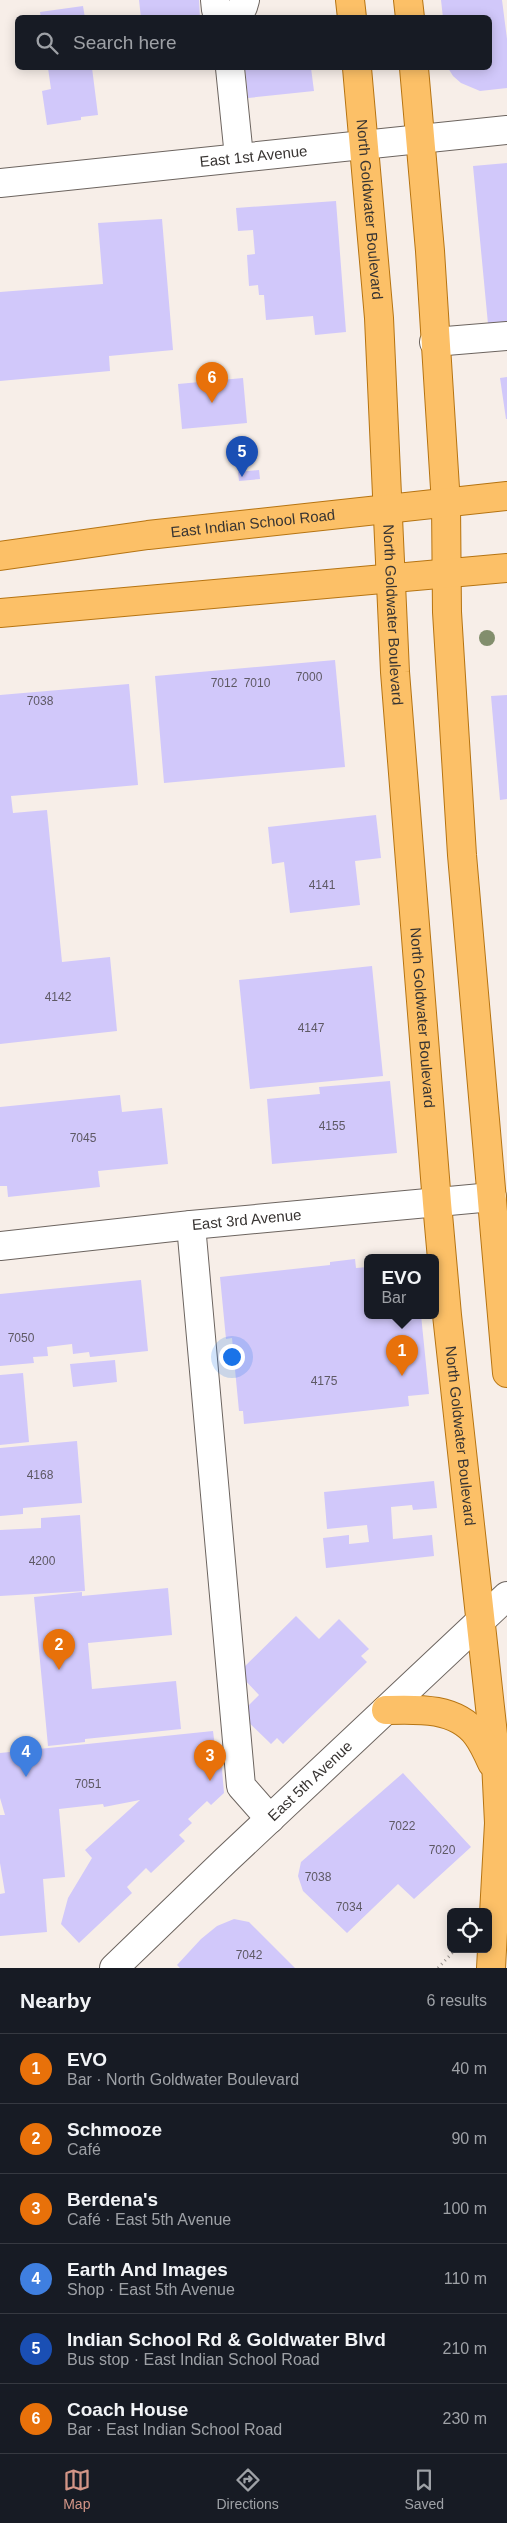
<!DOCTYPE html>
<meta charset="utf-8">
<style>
body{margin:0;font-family:Helvetica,sans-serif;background:#242831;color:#f1f3f6}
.controls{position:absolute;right:15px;bottom:15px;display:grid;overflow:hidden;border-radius:8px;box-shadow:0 2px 12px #0003}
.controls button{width:45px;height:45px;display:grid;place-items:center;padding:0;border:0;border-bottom:1px solid #363941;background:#171b24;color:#f1f3f6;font:25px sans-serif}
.you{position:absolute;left:231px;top:1356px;width:18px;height:18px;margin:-12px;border:4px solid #fff;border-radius:50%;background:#1a73e8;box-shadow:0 0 0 8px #1a73e833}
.badge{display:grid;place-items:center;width:32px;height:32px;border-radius:50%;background:#d39587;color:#fff;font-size:16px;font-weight:700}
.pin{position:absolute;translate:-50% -41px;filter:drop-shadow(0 1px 2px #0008)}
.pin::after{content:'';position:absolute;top:26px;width:18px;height:15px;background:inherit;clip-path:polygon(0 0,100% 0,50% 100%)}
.popup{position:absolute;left:364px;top:1254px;width:75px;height:65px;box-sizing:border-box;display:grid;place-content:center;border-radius:8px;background:#171b24;filter:drop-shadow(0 1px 4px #0005);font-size:16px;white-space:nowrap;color:#9ea1a6}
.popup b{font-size:19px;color:#f1f3f6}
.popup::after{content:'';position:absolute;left:50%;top:100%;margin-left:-10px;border:10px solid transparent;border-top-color:#171b24}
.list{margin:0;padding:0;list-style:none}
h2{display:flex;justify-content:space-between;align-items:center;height:65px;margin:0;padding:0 20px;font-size:21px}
h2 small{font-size:16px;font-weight:400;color:#9ea1a6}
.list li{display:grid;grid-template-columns:32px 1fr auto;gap:15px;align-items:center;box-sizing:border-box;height:70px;padding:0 20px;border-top:1px solid #363941}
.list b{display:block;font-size:19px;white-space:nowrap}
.list p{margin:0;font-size:16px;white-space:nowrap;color:#9ea1a6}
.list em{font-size:16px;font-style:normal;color:#9ea1a6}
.icon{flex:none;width:28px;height:28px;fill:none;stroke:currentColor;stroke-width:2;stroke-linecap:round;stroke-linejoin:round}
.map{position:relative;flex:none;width:507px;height:1968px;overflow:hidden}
.search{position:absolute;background:#171b24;box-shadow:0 2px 12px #0003;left:15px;right:15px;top:15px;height:55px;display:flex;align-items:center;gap:12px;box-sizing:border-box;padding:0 18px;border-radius:8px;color:#9ea1a6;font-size:19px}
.sheet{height:485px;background:#171b24}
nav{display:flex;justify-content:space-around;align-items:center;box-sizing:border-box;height:70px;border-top:1px solid #363941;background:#171b24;font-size:14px;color:#9ea1a6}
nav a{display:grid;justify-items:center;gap:2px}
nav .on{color:#d39587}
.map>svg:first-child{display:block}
.building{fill:#d1c8fa}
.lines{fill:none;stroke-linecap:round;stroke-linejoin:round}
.minor-casing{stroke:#6c645f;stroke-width:30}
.major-casing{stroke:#b67412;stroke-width:30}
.path{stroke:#97918d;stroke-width:3;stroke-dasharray:1 4;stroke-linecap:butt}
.minor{stroke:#fff;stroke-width:28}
.major{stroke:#fcc067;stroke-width:28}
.tree{fill:#828e6d}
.labels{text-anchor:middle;stroke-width:4.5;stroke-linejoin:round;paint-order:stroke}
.number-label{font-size:12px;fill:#5e5964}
.street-label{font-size:15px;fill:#383432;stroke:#fefdfb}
</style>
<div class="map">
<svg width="507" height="1968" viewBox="0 0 507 1968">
<rect width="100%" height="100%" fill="#f7eee8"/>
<!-- building -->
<path class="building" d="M139,0H199L200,18H141Z
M441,0H502L507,39V88L480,91L461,83L453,76L448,68H490V18H443Z
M83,6L85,18H41L40,12Z
M48,68H92L98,115L81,117V120L47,125L42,91L51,89Z
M245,68H311L314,91L248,98Z
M507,163V323L488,324L473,166Z
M336,201L346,332L315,335L313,316L266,320L264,295H259L258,285L249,286L247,255L255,254L253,230L238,231L236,208Z
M162,219L173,350L109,356L110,371L0,381V292L103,284L98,223Z
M507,377V419H506L500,378Z
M243,378L247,423L182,429L178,384Z
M259,470L260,479L239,481L238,472Z
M335,660L345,767L164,783L155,676Z
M129,684L138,785L11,796L13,813L47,810L62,962L110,957L117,1031L0,1044V695Z
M507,695V799L500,800L491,696Z
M376,815L381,858L355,861L360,905L290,913L284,862L272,864L268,827Z
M372,966L383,1076L250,1089L239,980Z
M390,1081L397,1153L272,1164L267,1099L320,1094L319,1087Z
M120,1095L122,1112L162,1108L168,1164L98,1171L100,1187L8,1197L7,1186H0V1107Z
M355,1259L356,1268L368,1267V1315H421L429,1394L408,1396L409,1406L244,1424L243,1411H239L232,1338L226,1339L220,1277L330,1265V1262Z
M141,1280L148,1351L90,1357L89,1352L73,1354L72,1344L47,1347L48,1356L33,1357L34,1363L0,1366V1294Z
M115,1360L117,1382L73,1387L70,1364Z
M23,1373L29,1442L0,1445V1375Z
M77,1441L82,1503L23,1508V1514L0,1516V1448Z
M434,1481L437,1508L413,1510L412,1505L391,1507L393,1539L432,1535L434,1556L326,1568L323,1538L349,1535V1544L369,1542L367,1525L327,1529L324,1492Z
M80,1515L85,1591L0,1596V1530L41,1528V1518Z
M168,1588L172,1635L88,1643L92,1689L176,1681L181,1729L85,1739V1742L48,1746L34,1597L82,1592V1596Z
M296,1616L319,1639L339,1619L369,1649L361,1656L367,1662L283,1744L277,1738L271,1744L240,1714L259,1695L238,1673Z
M213,1731L215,1747L220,1746L224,1793L211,1805L207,1801L188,1819L192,1823L179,1835L185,1841L151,1873L146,1868L127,1887L132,1893L79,1943L61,1924L68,1898L92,1858L85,1850L140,1800L104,1807L103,1804L59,1809L65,1877L43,1879L47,1932L0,1936V1894L5,1893L0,1863V1815H5L0,1798V1753Z
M403,1773L471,1847L414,1899L398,1884L347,1933L303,1891L298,1876L301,1862Z
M234,1919L249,1922L295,1968H180L177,1965L201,1939L217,1926Z"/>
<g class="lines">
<defs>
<g id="minor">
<path d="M215,0L216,10L223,18"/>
<path d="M231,18L243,7L245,0"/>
<path d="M230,68L239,157"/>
<path id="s1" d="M0,183L507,130"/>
<path d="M434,342L507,336"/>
<path d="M191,1225L241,1786L270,1819"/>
<path id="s2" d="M0,1246L191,1225L492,1197"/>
<path id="s3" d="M114,1968L225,1861L507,1596"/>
</g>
<g id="major">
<path d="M350,0L352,18"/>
<path d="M408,0L410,18"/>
<path id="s4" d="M357,68L379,318L395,672L437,1203L447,1315L496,1762L499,1823L491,1968"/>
<path d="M414,68L430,251L446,504L447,612L462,855L507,1373"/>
<path id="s5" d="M0,556L148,535L507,496"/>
<path d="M0,613L507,568"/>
<path d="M386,1710C417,1709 456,1707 477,1735C483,1743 488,1754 492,1763"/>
</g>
</defs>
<!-- minor casing -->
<use href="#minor" class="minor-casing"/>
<!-- major casing -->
<use href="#major" class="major-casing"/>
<!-- path -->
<path class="path" d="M438,1968L456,1949"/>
<!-- minor -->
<use href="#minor" class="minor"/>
<!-- major -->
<use href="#major" class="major"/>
</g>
<!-- trees -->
<circle class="tree" cx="487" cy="638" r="8"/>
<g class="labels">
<!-- number labels -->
<g class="number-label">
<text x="309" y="681">7000</text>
<text x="224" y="687">7012</text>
<text x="257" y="687">7010</text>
<text x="40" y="705">7038</text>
<text x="322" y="889">4141</text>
<text x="58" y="1001">4142</text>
<text x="311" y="1032">4147</text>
<text x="332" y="1130">4155</text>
<text x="83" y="1142">7045</text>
<text x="21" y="1342">7050</text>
<text x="324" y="1385">4175</text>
<text x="40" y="1479">4168</text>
<text x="42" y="1565">4200</text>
<text x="88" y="1788">7051</text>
<text x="402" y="1830">7022</text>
<text x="442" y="1854">7020</text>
<text x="318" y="1881">7038</text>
<text x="349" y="1911">7034</text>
<text x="249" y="1959">7042</text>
</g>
<!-- street labels -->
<g class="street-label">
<text dy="5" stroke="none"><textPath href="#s1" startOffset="255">East 1st Avenue</textPath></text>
<text dy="5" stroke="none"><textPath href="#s4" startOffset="142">North Goldwater Boulevard</textPath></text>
<text dy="5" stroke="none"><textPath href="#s5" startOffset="255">East Indian School Road</textPath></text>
<text dy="5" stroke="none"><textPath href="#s4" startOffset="548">North Goldwater Boulevard</textPath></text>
<text dy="5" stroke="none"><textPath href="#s4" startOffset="952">North Goldwater Boulevard</textPath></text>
<text dy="5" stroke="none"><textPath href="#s2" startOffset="248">East 3rd Avenue</textPath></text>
<text dy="5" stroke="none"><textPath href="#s4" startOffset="1372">North Goldwater Boulevard</textPath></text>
<text dy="5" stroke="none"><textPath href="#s3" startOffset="271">East 5th Avenue</textPath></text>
</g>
</g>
</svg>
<div class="controls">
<button><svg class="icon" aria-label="locate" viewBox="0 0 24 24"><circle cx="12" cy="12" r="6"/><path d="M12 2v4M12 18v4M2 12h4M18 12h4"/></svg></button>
</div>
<div class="you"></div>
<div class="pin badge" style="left:402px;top:1376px;background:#e8710a">1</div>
<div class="popup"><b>EVO</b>Bar</div>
<div class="pin badge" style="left:59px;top:1670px;background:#e8710a">2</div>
<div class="pin badge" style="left:210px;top:1781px;background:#e8710a">3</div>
<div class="pin badge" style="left:26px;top:1777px;background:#3f7fe0">4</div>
<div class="pin badge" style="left:242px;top:477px;background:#1a4fb4">5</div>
<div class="pin badge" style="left:212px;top:403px;background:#e8710a">6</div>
<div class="search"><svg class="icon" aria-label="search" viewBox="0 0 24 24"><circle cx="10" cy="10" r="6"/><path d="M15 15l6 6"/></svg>Search here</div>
</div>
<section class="sheet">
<h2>Nearby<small>6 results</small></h2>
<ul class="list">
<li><span class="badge" style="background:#e8710a">1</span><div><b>EVO</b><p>Bar · North Goldwater Boulevard</p></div><em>40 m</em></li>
<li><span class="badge" style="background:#e8710a">2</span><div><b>Schmooze</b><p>Café</p></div><em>90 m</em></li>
<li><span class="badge" style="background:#e8710a">3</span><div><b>Berdena's</b><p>Café · East 5th Avenue</p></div><em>100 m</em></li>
<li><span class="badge" style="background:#3f7fe0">4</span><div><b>Earth And Images</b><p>Shop · East 5th Avenue</p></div><em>110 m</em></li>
<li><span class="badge" style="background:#1a4fb4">5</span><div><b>Indian School Rd &amp; Goldwater Blvd</b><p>Bus stop · East Indian School Road</p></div><em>210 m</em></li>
<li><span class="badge" style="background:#e8710a">6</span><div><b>Coach House</b><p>Bar · East Indian School Road</p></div><em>230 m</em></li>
</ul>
</section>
<nav>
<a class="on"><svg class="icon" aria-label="map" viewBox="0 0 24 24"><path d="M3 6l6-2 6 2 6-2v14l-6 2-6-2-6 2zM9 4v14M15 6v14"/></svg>Map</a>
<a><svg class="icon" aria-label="directions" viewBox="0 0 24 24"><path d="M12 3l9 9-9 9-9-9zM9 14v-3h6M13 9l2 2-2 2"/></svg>Directions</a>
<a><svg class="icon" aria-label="saved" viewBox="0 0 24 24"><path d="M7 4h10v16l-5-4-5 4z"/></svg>Saved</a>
</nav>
